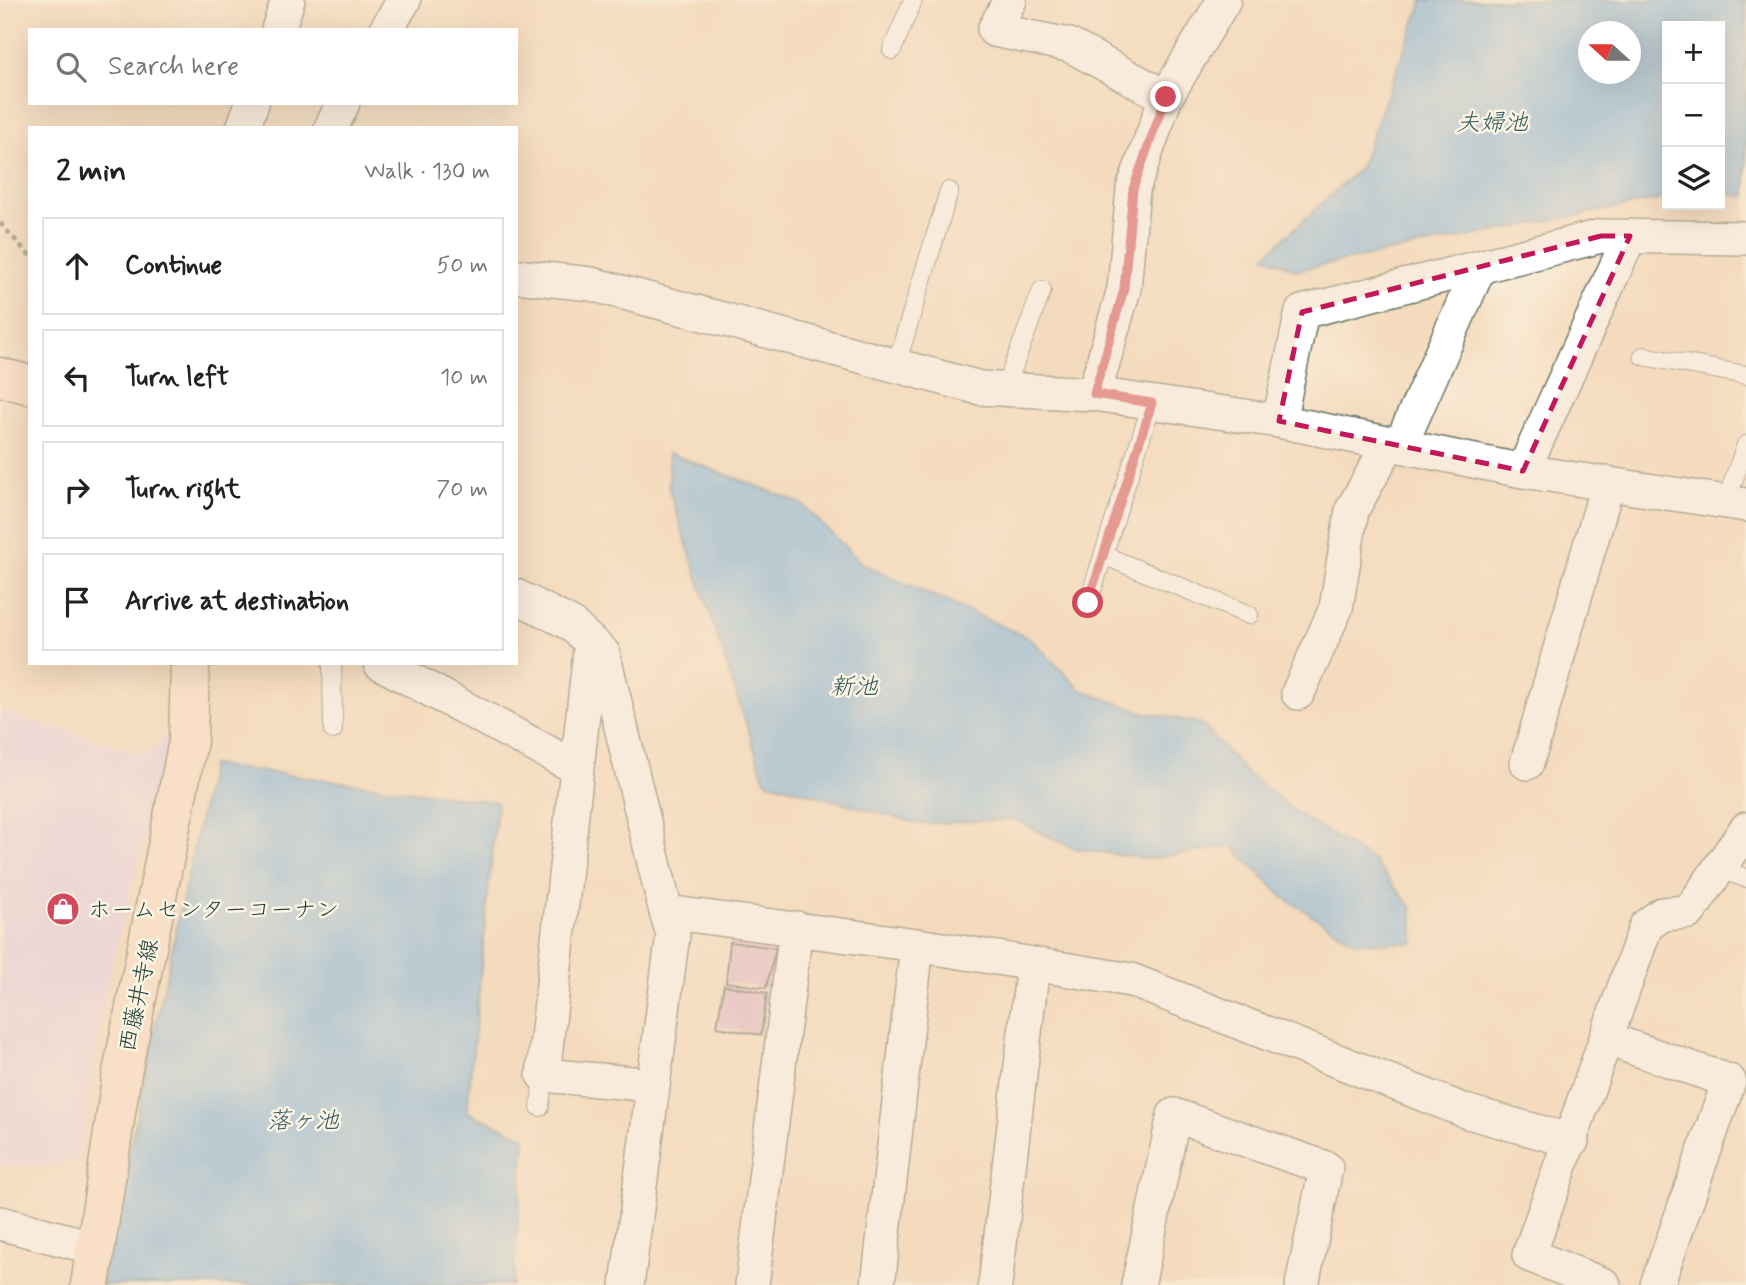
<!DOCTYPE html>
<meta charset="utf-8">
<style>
body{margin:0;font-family:Mynerve,"Klee One",sans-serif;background:#f2f2f2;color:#222}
.controls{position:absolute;right:21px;top:21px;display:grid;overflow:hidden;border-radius:0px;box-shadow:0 7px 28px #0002}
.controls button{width:63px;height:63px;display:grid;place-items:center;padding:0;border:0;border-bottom:2px solid #e0e0e0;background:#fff;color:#222;font:35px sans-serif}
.compass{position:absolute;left:1578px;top:21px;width:63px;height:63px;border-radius:50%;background:#fff;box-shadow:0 7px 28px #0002;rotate:291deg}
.stop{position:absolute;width:21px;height:21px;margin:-16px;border:5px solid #d1495b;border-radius:50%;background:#fff}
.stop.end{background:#d1495b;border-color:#fff;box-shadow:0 2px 7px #0008}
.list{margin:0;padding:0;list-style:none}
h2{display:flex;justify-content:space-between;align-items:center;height:91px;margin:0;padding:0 28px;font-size:30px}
h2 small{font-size:23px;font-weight:400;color:#767676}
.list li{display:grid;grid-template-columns:46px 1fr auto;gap:21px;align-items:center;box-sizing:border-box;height:98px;margin:0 14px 14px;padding:0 14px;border:2px solid #e0e0e0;border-radius:0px}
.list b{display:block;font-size:26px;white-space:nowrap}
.list em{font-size:23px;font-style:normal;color:#767676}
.icon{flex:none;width:38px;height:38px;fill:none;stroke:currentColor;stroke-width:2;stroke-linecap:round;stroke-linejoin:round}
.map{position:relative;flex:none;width:1746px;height:1285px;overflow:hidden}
.search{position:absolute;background:#fff;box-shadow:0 7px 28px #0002;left:28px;top:28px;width:490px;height:77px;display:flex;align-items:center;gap:18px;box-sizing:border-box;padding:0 24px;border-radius:0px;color:#767676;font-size:26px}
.panel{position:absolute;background:#fff;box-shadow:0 7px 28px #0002;left:28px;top:126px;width:490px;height:539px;border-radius:0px}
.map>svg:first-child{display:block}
.built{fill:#e5d3f1}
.water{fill:#73b5e8;stroke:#49798e;stroke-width:2;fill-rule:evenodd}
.building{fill:#d7a9cb}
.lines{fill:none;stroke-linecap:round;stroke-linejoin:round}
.service-casing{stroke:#6a7464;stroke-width:20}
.minor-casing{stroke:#6a7464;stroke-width:36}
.secondary-casing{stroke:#6a7464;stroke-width:41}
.path{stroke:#6a7464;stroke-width:4.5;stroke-dasharray:5 5;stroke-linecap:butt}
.service{stroke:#fff;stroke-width:18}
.minor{stroke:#fff;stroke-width:33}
.secondary{stroke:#fce5d0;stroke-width:38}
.route{stroke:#d1495b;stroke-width:9}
.marked{fill:none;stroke:#c2185b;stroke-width:5;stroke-dasharray:14 9;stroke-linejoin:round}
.labels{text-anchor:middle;stroke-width:5;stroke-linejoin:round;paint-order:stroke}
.poi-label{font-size:23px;fill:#1f3d34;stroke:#fcf5e5;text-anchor:start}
.street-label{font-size:23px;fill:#1f3d34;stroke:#fcf5e5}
.water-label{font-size:24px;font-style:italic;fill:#345b61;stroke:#fcf5e5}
</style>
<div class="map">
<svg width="1746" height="1285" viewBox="0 0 1746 1285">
<rect width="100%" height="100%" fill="#fcf5e5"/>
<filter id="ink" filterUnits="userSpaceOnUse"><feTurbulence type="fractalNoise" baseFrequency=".0143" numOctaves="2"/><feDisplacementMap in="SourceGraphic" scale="14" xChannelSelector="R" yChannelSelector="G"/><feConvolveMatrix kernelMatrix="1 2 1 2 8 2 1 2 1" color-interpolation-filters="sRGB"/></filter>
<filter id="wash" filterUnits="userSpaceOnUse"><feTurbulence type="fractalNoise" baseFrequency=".00686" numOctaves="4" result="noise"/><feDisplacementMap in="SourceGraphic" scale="28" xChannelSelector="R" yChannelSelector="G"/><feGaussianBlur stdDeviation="1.57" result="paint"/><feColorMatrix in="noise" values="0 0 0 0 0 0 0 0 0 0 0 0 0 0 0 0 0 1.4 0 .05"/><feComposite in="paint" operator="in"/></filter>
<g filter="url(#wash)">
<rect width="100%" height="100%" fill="#f4dbbd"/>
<!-- built -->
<path class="built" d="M0,711L144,755L160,744L173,726L110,970L78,1159L60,1165L0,1166Z"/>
<!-- water -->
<path class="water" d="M1423,0H1746V197L1720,192V26H1667V198L1297,270L1265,256L1360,168ZM1588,32H1630V74H1588Z
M669,453L801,503L862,564L1031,639L1081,690L1139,711L1202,724L1246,773L1297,813L1372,860L1412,908L1414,943L1355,942L1283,897L1232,846L1148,859L1073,848L1013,819L919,824L765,781L669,490Z
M211,765L497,802L467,1112L525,1137L513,1285H101Z"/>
<g id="blocks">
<!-- building -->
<path class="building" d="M730,942L776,948L766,988L726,982Z
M724,985L767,993L761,1035L717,1027Z"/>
</g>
</g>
<g filter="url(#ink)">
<use href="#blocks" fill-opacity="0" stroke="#6a7464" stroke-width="2"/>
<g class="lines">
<defs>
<path id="service" d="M892,50L913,0
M1643,356L1746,375
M896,365L949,191
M1005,389L1042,290
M1726,501L1746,445
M1103,555L1249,615
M1088,603L1152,403
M332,663L333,730
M1719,869L1746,878
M540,1107L543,1075"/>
<path id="minor" d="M1010,0L994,30L1069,45L1166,97
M1224,0L1166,97L1133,189L1124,289L1094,394L1279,421L1523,471L1746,505
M278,30L288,0
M386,30L404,0
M243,128L252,103
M331,128L343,103
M516,276L591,284L980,388L1094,394
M1279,421L1302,312L1601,236L1746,238
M1401,444L1479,268
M1523,471L1630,236
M516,596L571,624L603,653L666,912L917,945L1131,980L1468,1112L1572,1141
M591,642L543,1075L653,1085
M380,663L577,768
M1298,693L1336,608L1352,510L1390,442
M1527,763L1608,483
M1607,1039L1729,1081L1657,1285
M0,1223L95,1248
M627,1285L673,934L666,912
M752,1285L796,928
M878,1285L917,945
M995,1285L1033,965
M1138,1285L1174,1115L1326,1168L1302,1285
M1604,1285L1529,1255L1646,926L1662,914L1689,912L1746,829"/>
<path id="secondary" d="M0,377L30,385
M90,1285L122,1073L188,741L190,663"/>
</defs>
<!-- service casing -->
<use href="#service" class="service-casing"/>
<!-- minor casing -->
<use href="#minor" class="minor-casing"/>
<!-- secondary casing -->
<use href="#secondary" class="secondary-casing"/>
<!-- path -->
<path class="path" d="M0,223L30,256"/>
<!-- service -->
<use href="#service" class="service"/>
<!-- minor -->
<use href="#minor" class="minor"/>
<!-- secondary -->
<use href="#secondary" class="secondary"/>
</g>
</g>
<g class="lines" filter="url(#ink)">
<!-- route -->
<path class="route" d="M1088,603L1152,403L1094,394L1124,289L1133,189L1166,97"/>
</g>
<!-- marked area -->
<path d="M0 0H1746V1285H0ZM1601,236H1630L1523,471L1279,421L1302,312Z" fill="#f4dbbd" fill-opacity=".55" fill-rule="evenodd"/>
<path class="marked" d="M1601,236H1630L1523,471L1279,421L1302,312Z"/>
<!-- icons -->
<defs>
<symbol id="shop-disc" viewBox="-11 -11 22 22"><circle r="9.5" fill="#d1495b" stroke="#fcf5e5"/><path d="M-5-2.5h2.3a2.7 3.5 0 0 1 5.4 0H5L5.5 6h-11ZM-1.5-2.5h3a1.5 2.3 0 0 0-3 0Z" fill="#fff"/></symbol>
</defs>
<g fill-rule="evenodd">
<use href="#shop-disc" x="44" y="890" width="38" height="38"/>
</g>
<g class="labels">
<!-- poi labels -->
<g class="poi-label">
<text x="88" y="917">ホームセンターコーナン</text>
</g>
<!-- street labels -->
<g class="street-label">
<text transform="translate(138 995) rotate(-78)" y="8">西藤井寺線</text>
</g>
<!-- water labels -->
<g class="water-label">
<text x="1492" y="130">夫婦池</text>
<text x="854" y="694">新池</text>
<text x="303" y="1128">落ヶ池</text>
</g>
</g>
</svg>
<div class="controls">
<button>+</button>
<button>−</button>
<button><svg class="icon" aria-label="layers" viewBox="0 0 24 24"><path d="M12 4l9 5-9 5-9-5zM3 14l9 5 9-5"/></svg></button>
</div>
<svg class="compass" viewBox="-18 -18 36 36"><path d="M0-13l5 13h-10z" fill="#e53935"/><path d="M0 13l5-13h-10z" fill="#767676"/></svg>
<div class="stop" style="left:1088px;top:603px"></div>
<div class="stop end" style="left:1166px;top:97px"></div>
<div class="search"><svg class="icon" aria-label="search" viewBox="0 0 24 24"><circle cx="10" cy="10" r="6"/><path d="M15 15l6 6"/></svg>Search here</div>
<section class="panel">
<h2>2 min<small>Walk · 130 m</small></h2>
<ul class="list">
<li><svg class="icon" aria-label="ahead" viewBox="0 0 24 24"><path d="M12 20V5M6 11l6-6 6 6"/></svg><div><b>Continue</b></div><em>50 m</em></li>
<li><svg class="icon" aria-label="left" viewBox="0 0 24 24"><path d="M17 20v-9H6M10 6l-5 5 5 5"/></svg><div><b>Turn left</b></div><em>10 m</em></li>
<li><svg class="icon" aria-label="right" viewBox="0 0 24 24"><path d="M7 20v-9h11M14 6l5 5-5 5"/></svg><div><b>Turn right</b></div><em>70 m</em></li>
<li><svg class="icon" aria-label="arrive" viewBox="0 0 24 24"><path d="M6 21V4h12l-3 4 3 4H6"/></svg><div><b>Arrive at destination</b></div></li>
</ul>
</section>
</div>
